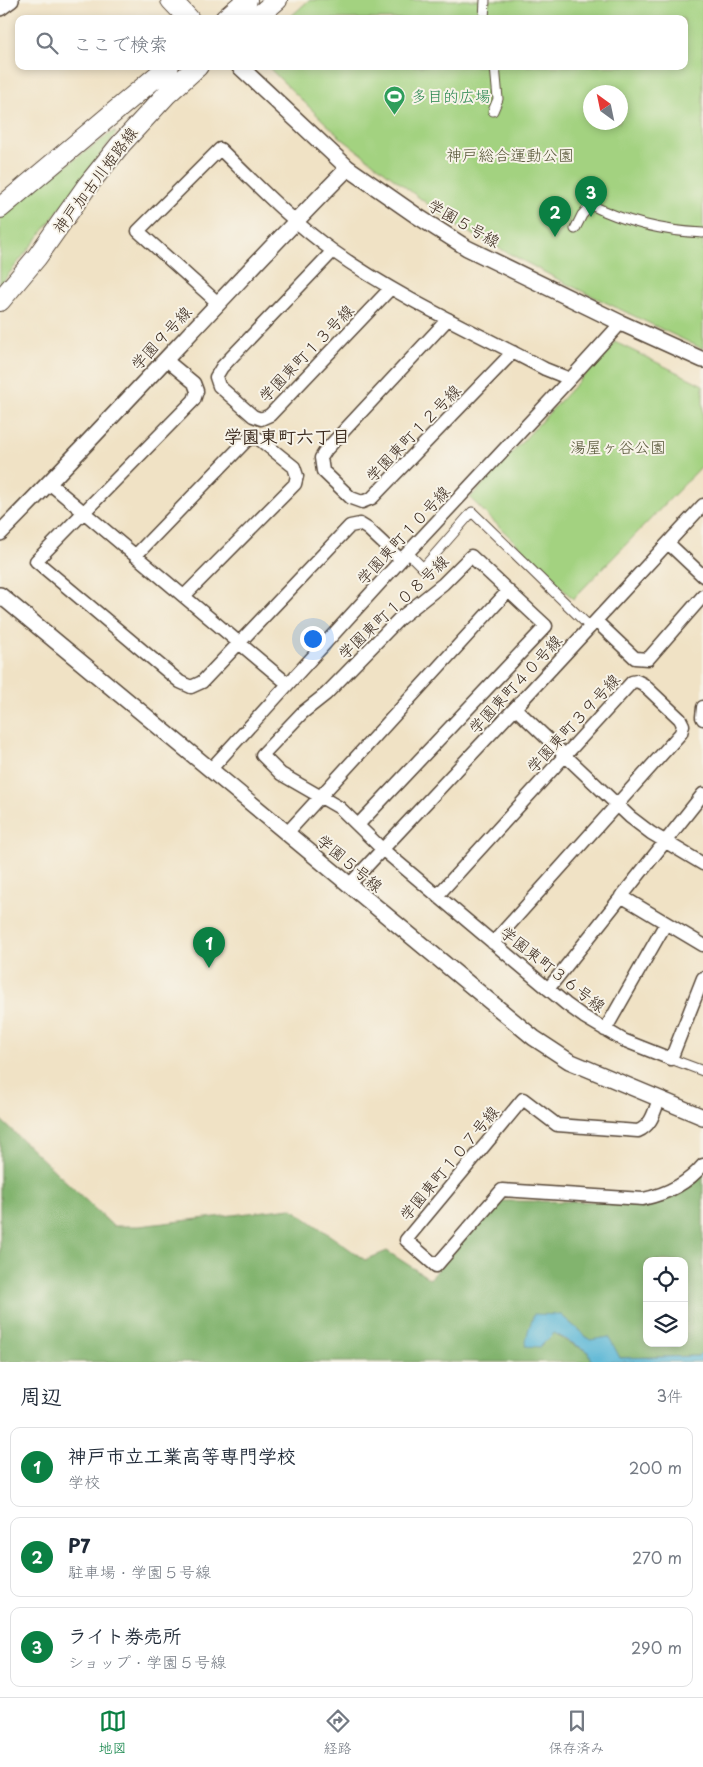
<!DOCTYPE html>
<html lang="ja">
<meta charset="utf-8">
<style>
body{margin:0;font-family:"Playpen Sans","Klee One",sans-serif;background:#f2f2f3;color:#1f2937}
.controls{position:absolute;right:15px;bottom:15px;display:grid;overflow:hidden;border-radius:10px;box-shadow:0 2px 8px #0003}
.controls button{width:45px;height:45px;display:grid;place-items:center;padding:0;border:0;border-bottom:1px solid #e0e1e3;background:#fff;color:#1f2937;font:25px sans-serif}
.compass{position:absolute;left:583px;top:85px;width:45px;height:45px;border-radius:50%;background:#fff;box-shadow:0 2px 8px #0003;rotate:327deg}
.you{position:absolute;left:312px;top:638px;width:18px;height:18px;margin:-12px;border:4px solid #fff;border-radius:50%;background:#1a73e8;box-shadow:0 0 0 8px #1a73e833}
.badge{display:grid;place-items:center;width:32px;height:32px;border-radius:50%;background:#0b8043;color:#fff;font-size:16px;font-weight:700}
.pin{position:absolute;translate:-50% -41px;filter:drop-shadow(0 1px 2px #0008)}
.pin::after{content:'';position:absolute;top:26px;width:18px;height:15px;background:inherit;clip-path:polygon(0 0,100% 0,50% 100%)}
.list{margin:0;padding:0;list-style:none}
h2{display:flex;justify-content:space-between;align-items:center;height:65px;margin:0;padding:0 20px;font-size:21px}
h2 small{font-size:16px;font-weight:400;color:#747a83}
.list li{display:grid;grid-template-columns:32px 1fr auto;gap:15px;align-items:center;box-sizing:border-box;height:80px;margin:0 10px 10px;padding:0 10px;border:1px solid #e0e1e3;border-radius:10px}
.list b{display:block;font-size:19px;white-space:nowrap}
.list p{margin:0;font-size:16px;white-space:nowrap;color:#747a83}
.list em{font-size:16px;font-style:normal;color:#747a83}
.icon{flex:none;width:28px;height:28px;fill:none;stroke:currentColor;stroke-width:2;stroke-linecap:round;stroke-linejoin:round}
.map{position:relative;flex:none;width:703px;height:1362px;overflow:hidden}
.search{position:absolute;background:#fff;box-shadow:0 2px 8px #0003;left:15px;right:15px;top:15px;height:55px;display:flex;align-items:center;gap:12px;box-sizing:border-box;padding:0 18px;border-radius:10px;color:#747a83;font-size:19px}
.sheet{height:335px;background:#fff}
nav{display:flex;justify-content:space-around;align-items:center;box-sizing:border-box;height:70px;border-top:1px solid #e0e1e3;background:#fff;font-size:14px;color:#747a83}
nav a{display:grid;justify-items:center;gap:2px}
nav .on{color:#0b8043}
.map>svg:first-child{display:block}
.green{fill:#a3d280;stroke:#6f7e4f;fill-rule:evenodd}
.forest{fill:#82b46e;stroke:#5e6f46;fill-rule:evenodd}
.water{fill:#56b5d5;stroke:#48707a}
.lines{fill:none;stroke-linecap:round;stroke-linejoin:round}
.pedestrian-casing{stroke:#564637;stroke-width:11}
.minor-casing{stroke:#564637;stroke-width:15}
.tertiary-casing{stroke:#564637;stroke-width:18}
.primary-casing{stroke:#564637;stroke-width:22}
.pedestrian{stroke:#fff;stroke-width:9}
.minor{stroke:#fff;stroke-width:12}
.tertiary{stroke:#fff;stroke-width:15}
.primary{stroke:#fff;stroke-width:20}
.labels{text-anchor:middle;stroke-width:4;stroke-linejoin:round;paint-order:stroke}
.leisure-label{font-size:16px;fill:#27864d;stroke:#f7f3e8;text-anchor:start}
.park-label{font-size:16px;fill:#555436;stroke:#f7f3e8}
.street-label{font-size:16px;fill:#3b2a1e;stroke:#f7f3e8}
.neighbourhood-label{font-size:18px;font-weight:bold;fill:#3b2a1e;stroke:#f7f3e8}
</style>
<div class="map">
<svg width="703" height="1362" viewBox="0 0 703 1362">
<rect width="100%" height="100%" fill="#f7f3e8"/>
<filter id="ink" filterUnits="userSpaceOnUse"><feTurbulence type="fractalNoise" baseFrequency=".02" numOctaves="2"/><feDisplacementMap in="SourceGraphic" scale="10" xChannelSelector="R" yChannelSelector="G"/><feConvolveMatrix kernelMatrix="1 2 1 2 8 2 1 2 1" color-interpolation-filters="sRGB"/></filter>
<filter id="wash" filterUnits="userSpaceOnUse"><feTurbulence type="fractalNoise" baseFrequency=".0096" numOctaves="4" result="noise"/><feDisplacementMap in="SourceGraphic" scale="20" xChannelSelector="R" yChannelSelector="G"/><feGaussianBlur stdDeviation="1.12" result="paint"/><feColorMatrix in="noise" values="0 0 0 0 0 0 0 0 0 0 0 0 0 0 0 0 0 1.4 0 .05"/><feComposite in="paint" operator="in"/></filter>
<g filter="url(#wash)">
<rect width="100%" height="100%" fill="#f0e2c5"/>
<!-- green -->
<path class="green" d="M309,0H703V349L565,283L455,225L341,138L267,66H684V19H288ZM590,92H620V122H590Z
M114,131L116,133L43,231L0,285V218L32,190Z
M615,342L703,385V465L573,599L470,498Z"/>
<!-- forest -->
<path class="forest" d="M0,1119L113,1226H139L291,1208L365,1260L387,1251L430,1279L497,1201L664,1202L697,1180L703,1171V1351L698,1356L620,1358L590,1340L561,1315L554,1333L566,1341L589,1352L592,1362H0ZM647,1261H684V1343H647Z"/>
<!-- water -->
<path class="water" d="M534,1314L561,1315L590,1340L609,1337L620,1358L698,1356L703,1351V1362H592L589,1352L554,1333L540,1347L525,1346L528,1331Z"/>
</g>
<g filter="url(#ink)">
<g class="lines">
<defs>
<path id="pedestrian" d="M484,19L485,0
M493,111L498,99L495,66
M575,229L582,215L591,205C627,223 663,231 703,233
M408,553L423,568L472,512L591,628
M671,1059L703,1071"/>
<path id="minor" d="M333,251L222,367L216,377L219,386L253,416L261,419L270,415L390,289
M218,303L138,231L220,149C256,184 291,221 333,251C399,298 473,331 545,369L570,379
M448,319L326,450L321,458L323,471L351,498L362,502L372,498L513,352
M165,359L194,383L197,391L194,400L36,561L180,682L191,687L202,682L350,526L360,524L368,529L401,560
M49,483L288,684
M668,543L703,576
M135,556L246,441L252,437L259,439L294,467L297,476L295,484L184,596
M596,621L635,658L648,659L703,596
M703,707L702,717L703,719
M515,708L630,817L651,833L703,864
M210,770L401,560L570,379L621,323
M358,825L546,626L471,556L443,584L399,619L326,694L302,713L262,755L281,774L340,808L382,849L566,1004L584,1017L623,1040L671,1059L703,978
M287,833L508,591
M350,884L515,708L703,505
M437,896L632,682L637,681L643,684L680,719L683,725L681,733L493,943
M621,896L703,945
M548,989L703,794
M605,1030L666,923
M659,1099C654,1112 652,1125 638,1131L557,1125L523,1099L406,1240L436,1266L502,1190L643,1199C667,1194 687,1184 703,1165"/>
<path id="tertiary" d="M0,8L11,0
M239,66L348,168L417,216L467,248L621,323L703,360
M0,533C118,414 230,287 348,168
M0,595L534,1038L569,1061L703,1117"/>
<path id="primary" d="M171,0L189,19
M225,19L247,0
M255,19L277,0
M0,208L169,66
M0,301L37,257L87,186L120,145L167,94L198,66"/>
</defs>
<!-- pedestrian casing -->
<use href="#pedestrian" class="pedestrian-casing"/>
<!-- minor casing -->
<use href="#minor" class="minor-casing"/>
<!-- tertiary casing -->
<use href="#tertiary" class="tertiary-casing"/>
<!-- primary casing -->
<use href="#primary" class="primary-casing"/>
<!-- pedestrian -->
<use href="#pedestrian" class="pedestrian"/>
<!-- minor -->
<use href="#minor" class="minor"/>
<!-- tertiary -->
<use href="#tertiary" class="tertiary"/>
<!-- primary -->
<use href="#primary" class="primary"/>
</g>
</g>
<!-- icons -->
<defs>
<symbol id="stadium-pin" viewBox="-11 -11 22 30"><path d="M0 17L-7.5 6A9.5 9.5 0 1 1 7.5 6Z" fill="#2e9e5b" stroke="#f7f3e8"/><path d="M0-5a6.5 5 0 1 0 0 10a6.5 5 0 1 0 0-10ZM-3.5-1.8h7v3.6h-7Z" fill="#fff"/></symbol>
</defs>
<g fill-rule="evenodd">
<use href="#stadium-pin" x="382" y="84" width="25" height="34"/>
</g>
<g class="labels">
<!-- leisure labels -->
<g class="leisure-label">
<text x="411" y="102">多目的広場</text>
</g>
<!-- park labels -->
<g class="park-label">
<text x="510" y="161">神戸総合運動公園</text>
<text x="618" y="453">湯屋ヶ谷公園</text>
</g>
<!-- street labels -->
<g class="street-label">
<text transform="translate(95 180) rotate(-53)" y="6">神戸加古川姫路線</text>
<text transform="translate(464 223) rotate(30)" y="6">学園５号線</text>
<text transform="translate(161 338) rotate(-47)" y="6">学園９号線</text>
<text transform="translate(306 353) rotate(-46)" y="6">学園東町１３号線</text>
<text transform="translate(413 433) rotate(-46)" y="6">学園東町１２号線</text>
<text transform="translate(403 535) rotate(-47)" y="6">学園東町１０号線</text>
<text transform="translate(393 607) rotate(-43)" y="6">学園東町１０８号線</text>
<text transform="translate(515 684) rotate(-47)" y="6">学園東町４０号線</text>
<text transform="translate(573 723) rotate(-47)" y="6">学園東町３９号線</text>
<text transform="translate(350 863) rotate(40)" y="6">学園５号線</text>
<text transform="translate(553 969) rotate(38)" y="6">学園東町３６号線</text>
<text transform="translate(449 1163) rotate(-50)" y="6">学園東町１０７号線</text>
</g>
<!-- neighbourhood labels -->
<g class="neighbourhood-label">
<text x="287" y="443">学園東町六丁目</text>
</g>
</g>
</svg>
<div class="controls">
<button><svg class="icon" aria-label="locate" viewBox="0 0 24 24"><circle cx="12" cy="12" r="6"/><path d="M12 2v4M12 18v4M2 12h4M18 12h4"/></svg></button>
<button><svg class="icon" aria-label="layers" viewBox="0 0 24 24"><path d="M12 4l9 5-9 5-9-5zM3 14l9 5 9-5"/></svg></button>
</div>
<svg class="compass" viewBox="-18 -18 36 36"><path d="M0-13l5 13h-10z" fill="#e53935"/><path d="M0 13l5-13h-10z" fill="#747a83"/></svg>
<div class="you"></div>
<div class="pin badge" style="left:209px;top:968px">1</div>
<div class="pin badge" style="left:555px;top:237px">2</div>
<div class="pin badge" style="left:591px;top:217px">3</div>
<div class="search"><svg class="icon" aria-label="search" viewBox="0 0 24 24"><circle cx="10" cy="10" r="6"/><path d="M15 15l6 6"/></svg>ここで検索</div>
</div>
<section class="sheet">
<h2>周辺<small>3件</small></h2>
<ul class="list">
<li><span class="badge">1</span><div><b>神戸市立工業高等専門学校</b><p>学校</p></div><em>200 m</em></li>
<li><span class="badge">2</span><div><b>P7</b><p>駐車場 · 学園５号線</p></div><em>270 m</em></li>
<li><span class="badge">3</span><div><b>ライト券売所</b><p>ショップ · 学園５号線</p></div><em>290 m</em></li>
</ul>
</section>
<nav>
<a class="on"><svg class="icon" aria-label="map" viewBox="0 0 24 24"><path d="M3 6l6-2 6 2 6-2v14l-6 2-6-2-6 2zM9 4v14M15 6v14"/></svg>地図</a>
<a><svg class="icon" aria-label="directions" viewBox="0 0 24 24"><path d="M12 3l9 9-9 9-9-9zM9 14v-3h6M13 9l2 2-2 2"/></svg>経路</a>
<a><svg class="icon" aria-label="saved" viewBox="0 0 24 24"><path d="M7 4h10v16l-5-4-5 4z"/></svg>保存済み</a>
</nav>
